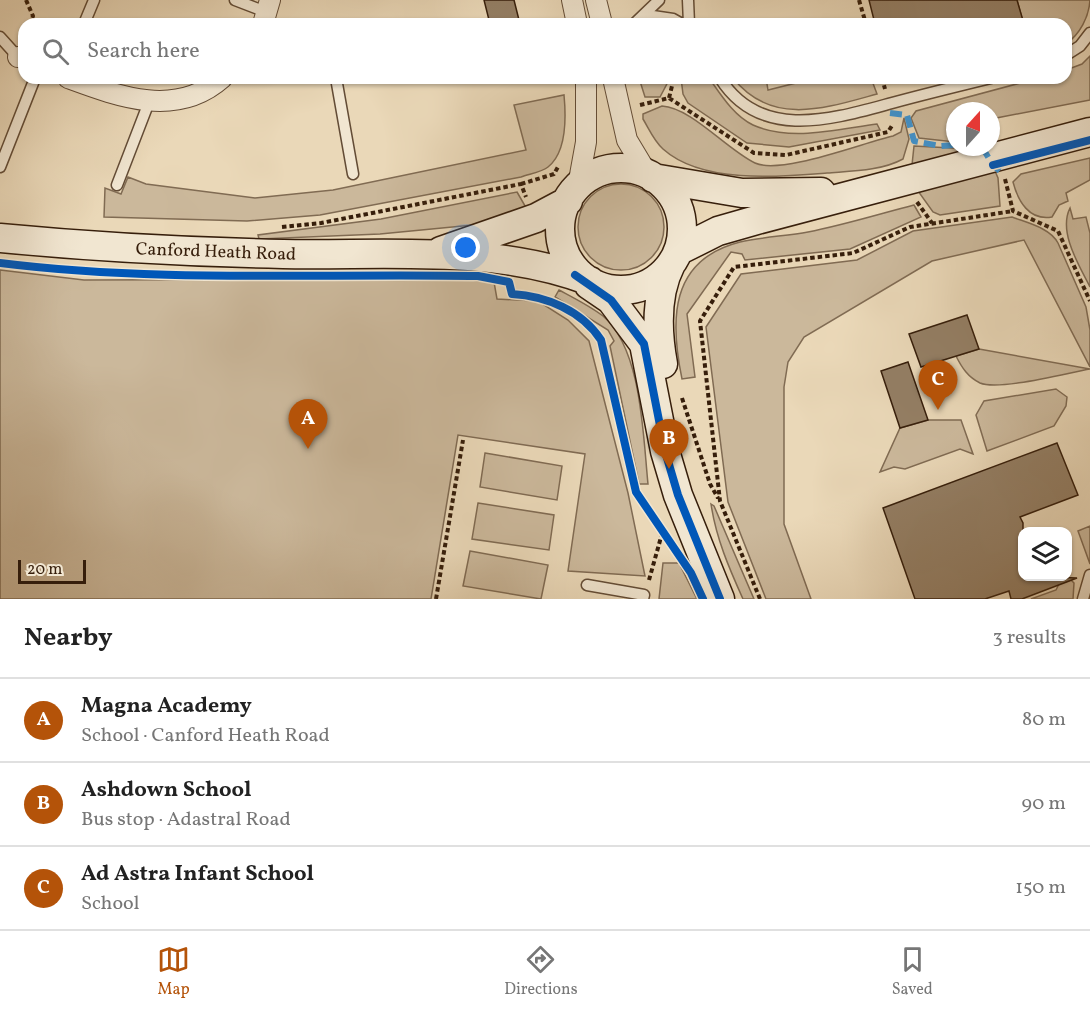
<!DOCTYPE html>
<meta charset="utf-8">
<style>
body{margin:0;font-family:Vollkorn,serif;background:#f6f6f6;color:#222}
.controls{position:absolute;right:18px;bottom:18px;display:grid;overflow:hidden;border-radius:12px;box-shadow:0 2px 4px #0004}
.controls button{width:54px;height:54px;display:grid;place-items:center;padding:0;border:0;border-bottom:2px solid #e0e0e0;background:#fff;color:#222;font:30px sans-serif}
.compass{position:absolute;left:946px;top:102px;width:54px;height:54px;border-radius:50%;background:#fff;box-shadow:0 2px 4px #0004;rotate:21deg}
.scale{position:absolute;left:18px;bottom:15px;width:68px;box-sizing:border-box;padding-left:6px;border:3px solid #361e0b;border-top:0;font-size:16px;line-height:21px;white-space:nowrap;color:#361e0b;-webkit-text-stroke:4px #f1e6d1;paint-order:stroke}
.you{position:absolute;left:466px;top:248px;width:21px;height:21px;margin:-15px;border:4px solid #fff;border-radius:50%;background:#1a73e8;box-shadow:0 0 0 9px #1a73e833}
.badge{display:grid;place-items:center;width:39px;height:39px;border-radius:50%;background:#b45309;color:#fff;font-size:20px;font-weight:700}
.pin{position:absolute;translate:-50% -50px;filter:drop-shadow(0 2px 3px #0008)}
.pin::after{content:'';position:absolute;top:32px;width:21px;height:18px;background:inherit;clip-path:polygon(0 0,100% 0,50% 100%)}
.list{margin:0;padding:0;list-style:none}
h2{display:flex;justify-content:space-between;align-items:center;height:78px;margin:0;padding:0 24px;font-size:26px}
h2 small{font-size:20px;font-weight:400;color:#767676}
.list li{display:grid;grid-template-columns:39px 1fr auto;gap:18px;align-items:center;box-sizing:border-box;height:84px;padding:0 24px;border-top:2px solid #e0e0e0}
.list b{display:block;font-size:22px;white-space:nowrap}
.list p{margin:0;font-size:20px;white-space:nowrap;color:#767676}
.list em{font-size:20px;font-style:normal;color:#767676}
.icon{flex:none;width:33px;height:33px;fill:none;stroke:currentColor;stroke-width:2;stroke-linecap:round;stroke-linejoin:round}
.map{position:relative;flex:none;width:1090px;height:599px;overflow:hidden}
.search{position:absolute;background:#fff;box-shadow:0 2px 4px #0004;left:18px;right:18px;top:18px;height:66px;display:flex;align-items:center;gap:15px;box-sizing:border-box;padding:0 21px;border-radius:18px;color:#767676;font-size:22px}
.sheet{height:330px;background:#fff}
nav{display:flex;justify-content:space-around;align-items:center;box-sizing:border-box;height:84px;border-top:2px solid #e0e0e0;background:#fff;font-size:16px;color:#767676}
nav a{display:grid;justify-items:center;gap:3px}
nav .on{color:#b45309}
.map>svg:first-child{display:block}
.green{fill:#cbb89b;stroke:#806b53;stroke-width:1.5}
.building{fill:#947f65;stroke:#361e0b;stroke-width:1.5}
.lines{fill:none;stroke-linecap:round;stroke-linejoin:round}
.lane-casing{stroke:#634c36;stroke-width:13}
.street-casing{stroke:#634c36;stroke-width:22}
.secondary-casing{stroke:#361e0b;stroke-width:31}
.path{stroke:#361e0b;stroke-width:4;stroke-dasharray:4.5 3;stroke-linecap:butt}
.lane{stroke:#f1e6d1;stroke-width:10}
.street{stroke:#f1e6d1;stroke-width:20}
.secondary{stroke:#f1e6d1;stroke-width:28}
.quiet{stroke:#3e94d2;stroke-width:6;stroke-dasharray:12 6;stroke-linecap:butt}
.cycleway-casing{stroke:#f1e6d1;stroke-width:11}
.cycleway{stroke:#0057b8;stroke-width:8}
.labels{text-anchor:middle;stroke-width:4.5;stroke-linejoin:round;paint-order:stroke}
.street-label{font-size:18px;fill:#361e0b;stroke:#f1e6d1}
</style>
<div class="map">
<svg width="1090" height="599" viewBox="0 0 1090 599">
<rect width="100%" height="100%" fill="#ead8b8"/>
<filter id="stains"><feTurbulence type="fractalNoise" baseFrequency=".00333" numOctaves="4"/><feColorMatrix values="0 0 0 0 .2 0 0 0 0 .09 0 0 0 0 .02 0 0 0 .5 -.17"/></filter>
<radialGradient id="worn" r=".72"><stop offset=".6" stop-color="#630" stop-opacity="0"/><stop offset="1" stop-color="#630" stop-opacity=".3"/></radialGradient>
<!-- green -->
<path class="green" d="M1017,0H1090C1089,17 1080,34 1066,44V24H1014L1023,22Z
M1090,56V100L991,119V111H955V142L919,138L911,118L916,111L1039,78H1066V70L1082,64Z
M639,78H670L660,97H645Z
M681,78H709C721,95 734,116 753,125C791,142 839,129 877,124L880,130L789,147L747,143L688,103L683,94Z
M733,78H766L768,90L816,78H871L877,94C826,108 772,127 733,78Z
M564,95C566,116 567,152 548,167C542,172 529,174 521,177L320,215L247,221L104,217L105,188L121,194L128,177L146,184L255,198L333,190L526,150L514,105Z
M662,106C692,108 726,149 755,163C781,175 862,143 893,136L901,132L904,118L909,139L903,159C881,171 852,171 827,173C779,177 702,184 663,149C654,141 649,129 643,119V114Z
M914,146L970,149L912,165Z
M1090,158V180L1066,193L1068,201L1059,205L1052,217C1029,221 1018,201 1013,182L1021,174Z
M995,171L998,178L1000,206L940,215L933,212L918,191Z
M578 227a43 43 0 1 1 86 0a43 43 0 1 1-86 0Z
M517,192L528,211L473,225L380,234L259,239L258,235L381,219Z
M914,205L921,217L850,249L745,260L742,254L731,252L687,314L695,377L682,379C670,321 669,260 740,242C762,237 786,236 808,232C844,225 879,214 914,205Z
M1070,208L1073,219L1086,217L1090,233V287C1079,265 1058,232 1070,208Z
M1012,217C1028,223 1050,228 1058,243L1086,307L1090,330V367L1024,240L932,261L804,337L788,362L784,387V524L811,599H766L728,502L706,327L741,274L857,260L913,231Z
M0,270L84,280L459,279L494,282L497,299L538,301L568,320L589,341L628,493L645,576L568,571L585,454L458,435L431,599H0Z
M559,290C574,298 590,306 603,316C642,349 643,436 648,484H639L610,346L614,341L608,330L555,297Z
M979,349L1090,369C1067,373 999,391 980,383C968,377 962,368 956,356Z
M1056,389L1067,397L1066,406L1054,426L987,451L976,415L984,401Z
M928,420H961L973,454L960,449L905,469L894,467L880,472L900,428Z
M485,453L562,466L557,500L480,487Z
M478,503L554,515L549,550L472,539Z
M711,504L714,506L754,599H743C729,568 716,538 711,504Z
M1090,526V564L1078,531Z
M470,551L548,565L541,599L463,586Z
M663,563H679L697,599H659Z
M1071,580L1074,583L1073,599H1031L1056,590L1059,584Z"/>
<!-- building -->
<path class="building" d="M484,0H514L520,24H490Z
M869,0H1017L1024,24H875Z
M967,315L979,349L921,367L909,334Z
M908,362L928,420L900,428L881,371Z
M1057,443L1078,495L1020,517L1023,523V576L1077,578L1022,599H1011L1009,591L985,599H915L883,508Z"/>
<g class="lines">
<defs>
<path id="lane" d="M235,0L266,12
M688,0L689,24
M646,15L673,19L682,24
M84,24L94,0
M634,24L659,0
M0,37L18,57
M1066,55L1080,46L1090,33
M336,78L353,174
M720,78C760,142 833,119 892,103C925,94 958,86 991,78
M0,167L35,78
M117,185L149,102
M587,585L644,595L643,599
M1083,599L1090,575"/>
<path id="street" d="M572,0L577,24
M596,0L602,24
M263,24L270,0
M18,57L24,56
M68,78C117,96 176,119 222,78
M613,78L627,140L648,175
M578,186L586,142V78"/>
<path id="secondary" d="M560 229a61 61 0 1 1 122 0a61 61 0 1 1-122 0Z
M653,178L742,193L821,192
M0,238C94,247 188,252 283,254C385,256 493,244 590,281
M441,251L536,218L568,201
M678,251L718,231L753,221L1090,132
M589,285L611,300L644,344L665,451L678,495L720,599
M663,364C657,331 655,295 671,264"/>
</defs>
<!-- lane casing -->
<use href="#lane" class="lane-casing"/>
<!-- street casing -->
<use href="#street" class="street-casing"/>
<!-- secondary casing -->
<use href="#secondary" class="secondary-casing"/>
<!-- path -->
<path class="path" d="M26,0L33,16L30,24
M859,0L866,24
M882,78L885,89
M669,98L674,78
M640,105L669,98L754,153L786,155L888,132L893,124
M1005,179L1013,211L1058,231L1090,301
M521,184L554,174L559,165
M917,202L932,223
M282,227L321,223L521,184L526,197
M682,398L710,484L718,498
M649,580L663,530
M436,599L463,440
M760,599L720,501L700,321L734,267L853,253L910,227L1013,211"/>
<!-- lane -->
<use href="#lane" class="lane"/>
<!-- street -->
<use href="#street" class="street"/>
<!-- secondary -->
<use href="#secondary" class="secondary"/>
<!-- quiet -->
<path class="quiet" d="M890,113L907,115L914,141L940,146L955,145
M982,147L993,165L1004,175"/>
<defs>
<path id="cycleway" d="M993,165L1090,140
M0,263C159,283 319,273 478,276L509,282L512,294C547,296 582,311 601,340L636,492L691,573L703,599
M575,275L611,300L644,344L665,451L678,495L720,599"/>
</defs>
<!-- cycleway casing -->
<use href="#cycleway" class="cycleway-casing"/>
<!-- cycleway -->
<use href="#cycleway" class="cycleway"/>
</g>
<g class="labels">
<!-- street labels -->
<g class="street-label">
<text transform="translate(216 251) rotate(2)" y="6">Canford Heath Road</text>
</g>
</g>
<rect width="100%" height="100%" filter="url(#stains)"/>
<rect width="100%" height="100%" fill="url(#worn)"/>
</svg>
<div class="controls">
<button><svg class="icon" aria-label="layers" viewBox="0 0 24 24"><path d="M12 4l9 5-9 5-9-5zM3 14l9 5 9-5"/></svg></button>
</div>
<svg class="compass" viewBox="-18 -18 36 36"><path d="M0-13l5 13h-10z" fill="#e53935"/><path d="M0 13l5-13h-10z" fill="#767676"/></svg>
<div class="scale">20 m</div>
<div class="you"></div>
<div class="pin badge" style="left:308px;top:449px">A</div>
<div class="pin badge" style="left:669px;top:469px">B</div>
<div class="pin badge" style="left:938px;top:410px">C</div>
<div class="search"><svg class="icon" aria-label="search" viewBox="0 0 24 24"><circle cx="10" cy="10" r="6"/><path d="M15 15l6 6"/></svg>Search here</div>
</div>
<section class="sheet">
<h2>Nearby<small>3 results</small></h2>
<ul class="list">
<li><span class="badge">A</span><div><b>Magna Academy</b><p>School · Canford Heath Road</p></div><em>80 m</em></li>
<li><span class="badge">B</span><div><b>Ashdown School</b><p>Bus stop · Adastral Road</p></div><em>90 m</em></li>
<li><span class="badge">C</span><div><b>Ad Astra Infant School</b><p>School</p></div><em>150 m</em></li>
</ul>
</section>
<nav>
<a class="on"><svg class="icon" aria-label="map" viewBox="0 0 24 24"><path d="M3 6l6-2 6 2 6-2v14l-6 2-6-2-6 2zM9 4v14M15 6v14"/></svg>Map</a>
<a><svg class="icon" aria-label="directions" viewBox="0 0 24 24"><path d="M12 3l9 9-9 9-9-9zM9 14v-3h6M13 9l2 2-2 2"/></svg>Directions</a>
<a><svg class="icon" aria-label="saved" viewBox="0 0 24 24"><path d="M7 4h10v16l-5-4-5 4z"/></svg>Saved</a>
</nav>
